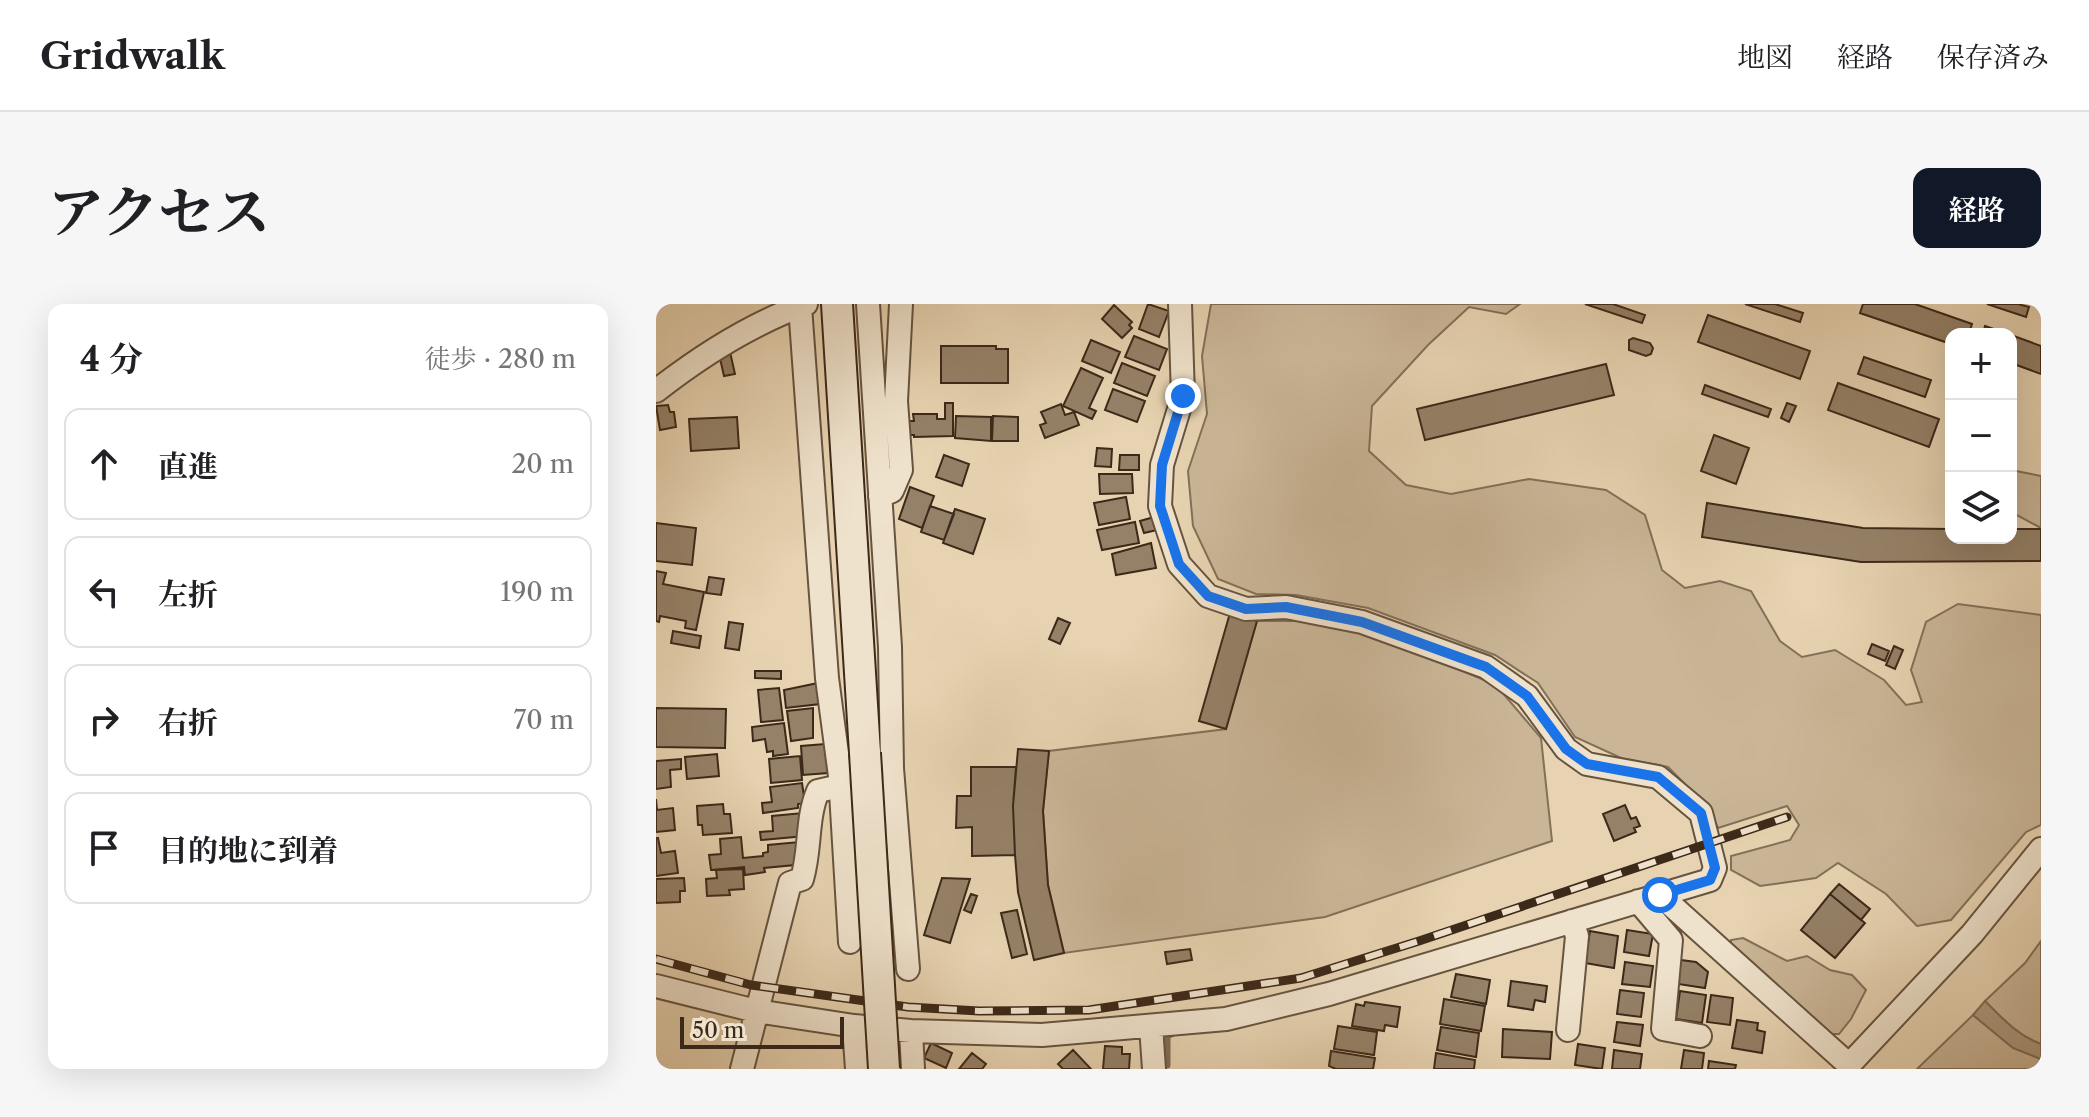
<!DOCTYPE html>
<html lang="ja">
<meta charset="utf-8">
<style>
body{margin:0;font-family:"Libre Caslon Text","Noto Serif JP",serif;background:#f6f6f6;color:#202124}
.controls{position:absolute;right:24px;top:24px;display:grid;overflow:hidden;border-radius:16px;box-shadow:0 8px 32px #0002}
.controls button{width:72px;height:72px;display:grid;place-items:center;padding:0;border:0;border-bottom:2px solid #e0e0e0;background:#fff;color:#202124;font:40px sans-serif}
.scale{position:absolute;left:24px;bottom:20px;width:164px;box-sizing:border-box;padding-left:8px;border:4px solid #3c2919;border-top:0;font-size:22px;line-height:28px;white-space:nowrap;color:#3c2919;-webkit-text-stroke:6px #efe2cc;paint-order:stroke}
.stop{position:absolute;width:24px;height:24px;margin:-18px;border:6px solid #1a73e8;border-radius:50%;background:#fff}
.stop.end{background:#1a73e8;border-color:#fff;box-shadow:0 2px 8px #0008}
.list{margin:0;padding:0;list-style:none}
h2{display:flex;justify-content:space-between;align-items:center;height:104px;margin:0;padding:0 32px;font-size:34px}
h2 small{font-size:26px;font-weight:400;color:#757577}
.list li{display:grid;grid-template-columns:52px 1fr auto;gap:24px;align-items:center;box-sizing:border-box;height:112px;margin:0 16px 16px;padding:0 16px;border:2px solid #e0e0e0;border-radius:16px}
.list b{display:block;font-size:30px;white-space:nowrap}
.list em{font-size:26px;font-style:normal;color:#757577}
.icon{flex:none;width:44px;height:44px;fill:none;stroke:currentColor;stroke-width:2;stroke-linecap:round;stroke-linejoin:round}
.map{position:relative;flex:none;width:1385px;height:765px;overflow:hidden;border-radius:16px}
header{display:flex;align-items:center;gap:48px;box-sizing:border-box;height:112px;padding:0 40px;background:#fff;border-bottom:2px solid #e0e0e0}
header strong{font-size:38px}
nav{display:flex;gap:44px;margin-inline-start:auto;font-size:28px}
.intro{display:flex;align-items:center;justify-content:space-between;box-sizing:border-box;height:192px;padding:0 48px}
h1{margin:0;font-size:56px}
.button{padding:20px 36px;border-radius:16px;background:#111827;color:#fff;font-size:28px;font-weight:700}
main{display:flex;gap:48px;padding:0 48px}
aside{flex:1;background:#fff;border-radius:16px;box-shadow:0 8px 32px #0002}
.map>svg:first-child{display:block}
.green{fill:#cab697;stroke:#837058;stroke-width:2}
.water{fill:#ad997d;stroke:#806c55;stroke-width:2}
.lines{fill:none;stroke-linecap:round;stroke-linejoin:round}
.stream{stroke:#806c55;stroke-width:7}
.building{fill:#958168;stroke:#3c2919;stroke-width:2}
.street-casing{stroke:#67543f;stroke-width:26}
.secondary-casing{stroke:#3c2919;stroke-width:34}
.street{stroke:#efe2cc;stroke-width:22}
.secondary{stroke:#efe2cc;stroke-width:30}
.rail-casing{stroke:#3c2919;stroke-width:9}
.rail{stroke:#efe2cc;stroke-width:6;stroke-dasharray:18;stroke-linecap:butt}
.secondary-bridge-casing{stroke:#3c2919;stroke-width:34;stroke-linecap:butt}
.secondary-bridge{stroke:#efe2cc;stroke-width:30}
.route{stroke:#1a73e8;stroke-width:10}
</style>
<header>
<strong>Gridwalk</strong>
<nav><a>地図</a><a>経路</a><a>保存済み</a></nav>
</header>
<div class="intro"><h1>アクセス</h1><a class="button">経路</a></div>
<main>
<aside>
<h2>4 分<small>徒歩 · 280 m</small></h2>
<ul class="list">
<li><svg class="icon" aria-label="ahead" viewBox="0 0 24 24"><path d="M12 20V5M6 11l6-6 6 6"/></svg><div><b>直進</b></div><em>20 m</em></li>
<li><svg class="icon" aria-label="left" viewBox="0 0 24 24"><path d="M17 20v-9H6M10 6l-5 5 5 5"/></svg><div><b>左折</b></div><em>190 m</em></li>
<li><svg class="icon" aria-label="right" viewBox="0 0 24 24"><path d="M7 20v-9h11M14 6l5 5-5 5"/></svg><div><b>右折</b></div><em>70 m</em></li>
<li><svg class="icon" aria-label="arrive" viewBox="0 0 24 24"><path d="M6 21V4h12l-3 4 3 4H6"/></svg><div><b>目的地に到着</b></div></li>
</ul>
</aside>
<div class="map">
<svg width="1385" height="765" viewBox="0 0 1385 765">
<rect width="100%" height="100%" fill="#e7d3b1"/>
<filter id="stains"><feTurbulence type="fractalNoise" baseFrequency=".0025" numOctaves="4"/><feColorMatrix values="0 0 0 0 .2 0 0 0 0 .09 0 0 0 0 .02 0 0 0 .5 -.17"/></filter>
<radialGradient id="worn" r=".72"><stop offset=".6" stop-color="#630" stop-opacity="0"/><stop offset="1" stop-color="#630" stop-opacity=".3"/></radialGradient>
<!-- green -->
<path class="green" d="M555,0H864L850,10L813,3L772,41L716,102L713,147L750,181L795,190L873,175L950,186L989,211L1006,266L1029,284L1064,277L1095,287L1124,337L1146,353L1179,346L1228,376L1250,401L1266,398L1255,366L1270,318L1302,300L1385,311V521L1370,528L1295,616L1261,622L1230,590L1182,559L1160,574L1104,582L1075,566V552L1134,536L1143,521L1131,502L1062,524L1051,502L1012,463L965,454L919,433L882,379L839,351L712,304L640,291L600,290L562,275L537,222L532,167L551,110L546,52Z
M1355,166L1385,172V224L1355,208Z
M601,317H658L718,332L781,356L840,381L885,434L896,537L669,613L408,649L392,581L387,507L393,447L570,425Z
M1087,634L1131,657L1151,652L1174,666L1196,671L1210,686L1195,715L1183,730H1168L1075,648V636Z
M1385,637V740C1362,732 1346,714 1329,697L1369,659Z
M1317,711L1357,744L1385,755V765H1261Z"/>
<!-- water -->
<path class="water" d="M1329,697C1346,714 1362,732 1385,740V755L1357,744L1317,711Z"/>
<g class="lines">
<!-- stream -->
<path class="stream" d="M1000,602L1024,626
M511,761V732L521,727"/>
</g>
<!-- building -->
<path class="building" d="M492,0L513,7L503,33L483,25Z
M929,0H957L989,11L986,19Z
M1089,0H1119L1147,9L1144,18Z
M1207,0H1259L1316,20L1313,30H1295V40L1204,9Z
M1331,0H1362L1373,3L1370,13Z
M458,1L476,18L473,21L476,24L466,34L446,15Z
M1052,11L1154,47L1144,75L1042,38Z
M1329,22L1352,30H1327Z
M1355,31L1385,42V70L1355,59Z
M478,32L511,45L503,66L469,53Z
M977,34L994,39L997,44L995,50L990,52L973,46V36Z
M435,36L464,48L455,69L426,57Z
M285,42H340V45H352V79H285Z
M74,48L79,70L68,72L63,50Z
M1208,53L1275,76L1269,93L1202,70Z
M466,59L499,72L491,92L458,79Z
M950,60L958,91L769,136L761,105Z
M425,64L447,74L433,104L440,107L436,115L407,102Z
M1182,79L1283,115L1273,143L1172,106Z
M1049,81L1115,105L1112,113L1046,90Z
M457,85L489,97L481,118L449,106Z
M289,99H297V132L258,133V131H251V117H258L257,110H281V115H289Z
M1131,99L1140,102L1133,118L1125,114Z
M405,100L409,111L418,108L423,121L389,134L384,121L390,119L385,108Z
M12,101L14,108H18L20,123L4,126L0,102Z
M300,112L335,113V137L299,134Z
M337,112L362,113V137H336Z
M81,113L83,144L35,147L33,115Z
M1058,131L1093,144L1080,180L1045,167Z
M441,144L456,145L455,163L439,162Z
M288,151L313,160L306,182L280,173Z
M464,151H483V166H463Z
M443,170H476L477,189L444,190Z
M254,183L278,192L266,224L243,215Z
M470,193L474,215L443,221L438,199Z
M1051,199L1207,224L1295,225V234H1355V225H1385V257L1205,258L1046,233Z
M274,202L298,210L288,236L265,228Z
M299,205L329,215L317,250L287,239Z
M498,213L501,226L488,229L484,217Z
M479,218L483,239L446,246L441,226Z
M0,219L40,224L36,261L0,257Z
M495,239L500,264L460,271L456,250Z
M0,267L10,269L7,280L48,288L40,326L29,324L30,317L4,312L3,318L0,317Z
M53,273L68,275L65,291L50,289Z
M574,309L601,317L570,425L543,417Z
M402,314L414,319L404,340L393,335Z
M73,318L87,320L83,346L69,344Z
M17,327L45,332L43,344L15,339Z
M1216,340L1233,347L1229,357L1212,350Z
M1238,342L1247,346L1239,365L1230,361Z
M99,367H125V375L99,374Z
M162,379L164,400L130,404L128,386Z
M123,384L127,416L105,418L102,386Z
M0,404L70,405L69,444L0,443Z
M157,404V434L135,437L131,407Z
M128,419L132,450L117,452V447L111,448L109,435L97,437L96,423Z
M169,440L172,469L147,471L145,442Z
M362,445L393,447L387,507L392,581L408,649L378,656L362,588L359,551L357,502Z
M61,450L63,472L31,475L29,453Z
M144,452L146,476L115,479L113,455Z
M25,455V465L14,466L15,483L0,485V457Z
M315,463H360L357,502L359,551L316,552V523L300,524L301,492H315Z
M146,479L149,499L142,500V504L107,509L106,499L116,498L114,483Z
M0,495L1,506L17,504L19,526L0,528Z
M67,500L68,510H74L76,529L47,531L46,521H42L41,502Z
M969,501L975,515L980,513L984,522L978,524L980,528L958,537L947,510Z
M147,509L149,532L105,536L104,528L117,527L116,512Z
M85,533L87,554L107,552V549L112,548V541L143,538L144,553L138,554L139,561L108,564L109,568L89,571L88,563L55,566L53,551L65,550L64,535Z
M0,534H2L5,549L19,547L22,569L0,572Z
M87,565L88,585L73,586L74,591L51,592L50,575L61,574L60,566Z
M28,574L29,587H24V598L0,599V575Z
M286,574L314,575L294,639L268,631Z
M1183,580L1214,605L1205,616L1174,590Z
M315,590L321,592L315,609L308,606Z
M1174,590L1209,619L1179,654L1145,626Z
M361,606L371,650L356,654L345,609Z
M971,626L997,630L993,652L968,648Z
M934,627L962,632L958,664L929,659Z
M534,645L536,656L511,660L509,648Z
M1025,656L1040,658L1052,668L1049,684L1022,680Z
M969,658L997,662L994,683L966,680Z
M800,670L834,676L830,700L795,693Z
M855,677L891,682L889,698L879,696L877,706L852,702Z
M964,686L988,689L985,713L961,710Z
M1024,687L1050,691L1046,719L1020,715Z
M1055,691L1077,694L1074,721L1051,718Z
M788,695L829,702L825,727L784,720Z
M709,698L744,703L741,723L729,721L728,727L696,722L700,700L708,702Z
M1081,716L1102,719L1101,726L1109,728L1106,749L1076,744Z
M961,718L987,721L984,742L958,738Z
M682,722L721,728L718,751L678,745Z
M785,723L823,729L820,753L781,746Z
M847,725L896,728L894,755L846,753Z
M275,739L296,749L290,764L268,754Z
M922,740L949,744L946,765L919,761Z
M449,742L466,743V750H474L473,765H447Z
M417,746L435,765H407L402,760Z
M958,746L986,750L984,765H956Z
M1028,746L1048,749L1046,765H1025Z
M675,747L719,754L717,765H680L673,762Z
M316,749L330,760L326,765H303Z
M780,749L819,756L818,765H778Z
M1053,757L1080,761L1079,765H1052Z"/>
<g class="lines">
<defs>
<path id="street" d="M212,0L234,343L236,464L252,665
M144,2L171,374L184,472L194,638
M0,87C46,51 95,20 150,0
M224,192L236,187L245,166L240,97L245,0
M1004,591L1193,761L1316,630L1385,545
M982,597L1015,636L1007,725L1044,732
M0,682L100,707L198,722L255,727L386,731L570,715L673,690L1054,576L1059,564L1045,509L1002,473L931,460L910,445L871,392L830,363L706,318L630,303L590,305L552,292L523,260L504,202L506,161L527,92L524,0
M198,722L201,765
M495,722L498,765
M912,726L921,632L916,617
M255,727L257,765
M86,765L134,579L146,575C155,545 150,515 162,487L184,482"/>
<path id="secondary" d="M181,0L209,449"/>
</defs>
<!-- street casing -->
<use href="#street" class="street-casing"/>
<!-- secondary casing -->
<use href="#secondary" class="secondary-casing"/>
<!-- street -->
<use href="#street" class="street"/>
<!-- secondary -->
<use href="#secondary" class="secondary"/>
<defs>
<path id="rail" d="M0,655L95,681L252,703L323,707L433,706L645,674L763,637L1131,513"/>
</defs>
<!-- rail casing -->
<use href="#rail" class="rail-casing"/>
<!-- rail -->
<use href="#rail" class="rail"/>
<defs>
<path id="secondary-bridge" d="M209,449L228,765"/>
</defs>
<!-- secondary-bridge casing -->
<use href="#secondary-bridge" class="secondary-bridge-casing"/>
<!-- secondary-bridge -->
<use href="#secondary-bridge" class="secondary-bridge"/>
</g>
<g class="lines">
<!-- route -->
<path class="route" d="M527,92L506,161L504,202L523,260L552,292L590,305L630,303L706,318L830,363L871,392L910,445L931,460L1002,473L1045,509L1059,564L1054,576L1004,591"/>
</g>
<rect width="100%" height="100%" filter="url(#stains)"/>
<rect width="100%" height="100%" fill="url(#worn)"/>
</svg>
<div class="controls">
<button>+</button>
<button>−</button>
<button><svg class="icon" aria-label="layers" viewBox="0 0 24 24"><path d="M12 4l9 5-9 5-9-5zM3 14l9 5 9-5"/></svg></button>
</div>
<div class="scale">50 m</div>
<div class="stop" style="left:1004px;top:591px"></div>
<div class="stop end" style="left:527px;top:92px"></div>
</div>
</main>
